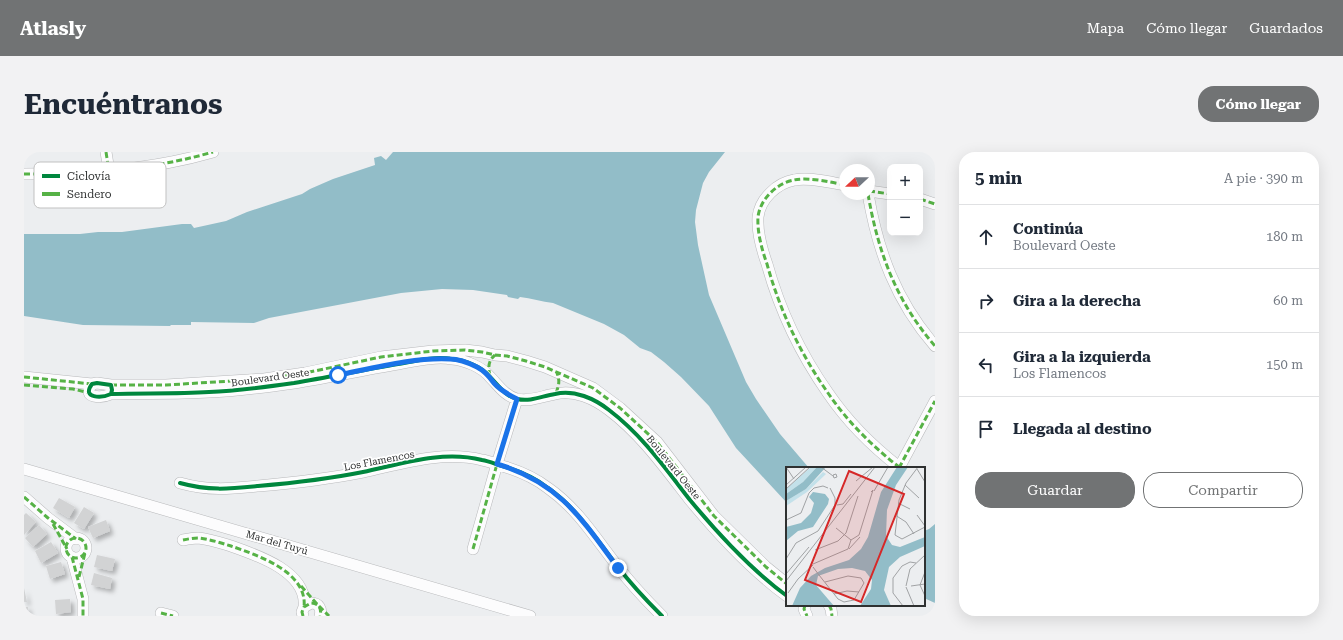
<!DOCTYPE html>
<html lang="es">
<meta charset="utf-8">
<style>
body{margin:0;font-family:"Roboto Serif",serif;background:#f2f2f3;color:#1f2937}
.controls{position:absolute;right:12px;top:12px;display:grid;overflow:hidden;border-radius:8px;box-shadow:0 4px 16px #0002}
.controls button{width:36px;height:36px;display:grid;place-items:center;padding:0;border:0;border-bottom:1px solid #e0e1e3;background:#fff;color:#1f2937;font:20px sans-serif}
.compass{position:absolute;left:815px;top:12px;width:36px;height:36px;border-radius:50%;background:#fff;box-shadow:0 4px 16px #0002;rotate:248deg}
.stop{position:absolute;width:12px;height:12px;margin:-9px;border:3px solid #1a73e8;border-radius:50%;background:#fff}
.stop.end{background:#1a73e8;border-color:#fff;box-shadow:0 1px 4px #0008}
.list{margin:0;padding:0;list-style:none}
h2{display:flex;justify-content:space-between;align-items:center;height:52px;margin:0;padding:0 16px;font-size:17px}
h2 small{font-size:13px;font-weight:400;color:#747a83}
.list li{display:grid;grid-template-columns:26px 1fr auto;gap:12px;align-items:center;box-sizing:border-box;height:64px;padding:0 16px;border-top:1px solid #e0e1e3}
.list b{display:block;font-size:15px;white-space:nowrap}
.list p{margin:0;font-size:13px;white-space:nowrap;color:#747a83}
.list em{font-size:13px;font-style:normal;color:#747a83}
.actions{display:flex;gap:8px;padding:12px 16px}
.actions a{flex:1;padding:9px 0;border:1px solid #717374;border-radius:16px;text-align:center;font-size:14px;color:#717374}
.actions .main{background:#717374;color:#fff}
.icon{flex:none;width:22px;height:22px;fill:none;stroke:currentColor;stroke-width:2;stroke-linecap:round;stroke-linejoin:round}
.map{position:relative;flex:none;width:911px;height:464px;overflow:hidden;border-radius:16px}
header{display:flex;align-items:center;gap:24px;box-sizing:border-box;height:56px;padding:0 20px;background:#717374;color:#fff}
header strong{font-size:19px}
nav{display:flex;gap:22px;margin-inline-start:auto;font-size:14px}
.intro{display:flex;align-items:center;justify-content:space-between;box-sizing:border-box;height:96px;padding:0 24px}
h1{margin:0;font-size:28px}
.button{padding:10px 18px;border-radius:16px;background:#717374;color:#fff;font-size:14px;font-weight:700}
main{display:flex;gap:24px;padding:0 24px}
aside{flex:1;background:#fff;border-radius:16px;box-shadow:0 4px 16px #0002}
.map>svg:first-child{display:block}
.water{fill:#92bdc8}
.building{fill:#d2d3d4;filter:url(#shadow)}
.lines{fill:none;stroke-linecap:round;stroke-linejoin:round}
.minor-casing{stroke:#b8b9bb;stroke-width:12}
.minor{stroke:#fcfcfd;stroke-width:11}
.quiet{stroke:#56b246;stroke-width:3;stroke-dasharray:6 3;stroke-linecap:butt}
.cycleway-casing{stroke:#fff;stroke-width:6}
.cycleway{stroke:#00873e;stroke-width:4}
.route{stroke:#1a73e8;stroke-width:5}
.labels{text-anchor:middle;stroke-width:3.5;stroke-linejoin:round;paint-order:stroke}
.street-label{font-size:10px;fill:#2f3131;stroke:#fff}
.inset-road{fill:none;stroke:#a0a2a4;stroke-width:1}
.view{fill:#d62828;fill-opacity:0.15;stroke:#d62828;stroke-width:2}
.inset-edge{fill:none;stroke:#2f3131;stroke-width:2}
.key{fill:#fff;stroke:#c1c1c1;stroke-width:1}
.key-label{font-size:11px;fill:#2f3131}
</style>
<header>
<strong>Atlasly</strong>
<nav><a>Mapa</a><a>Cómo llegar</a><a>Guardados</a></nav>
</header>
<div class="intro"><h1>Encuéntranos</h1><a class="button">Cómo llegar</a></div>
<main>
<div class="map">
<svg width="911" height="464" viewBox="0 0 911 464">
<defs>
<filter id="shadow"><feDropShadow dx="3.5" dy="3.5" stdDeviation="2" flood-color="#0004"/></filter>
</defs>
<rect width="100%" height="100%" fill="#eceef0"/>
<!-- water -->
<path class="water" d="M369,0H701L685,20L679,31L672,58L671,70L674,93L685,143L722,230L732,247L756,282L785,316H763V351L712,296L685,254L657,225L640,210L627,200L616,196L600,183L580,172L529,151C518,150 507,146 496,145L494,147L484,145L483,143L449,138L418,137L377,141L245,166L230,171L167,170V173H147L146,174L59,173L0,164V82H56L74,80H98L158,72H167L170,76L202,69L223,60L278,42L286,37L309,27L351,13L350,6L357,4L362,8Z
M911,372V451L900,446V379L905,377Z"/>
<!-- building -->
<path class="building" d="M35,346L51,355L45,366L29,356Z
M60,355L70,361L60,377L50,371Z
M2,361L12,370L0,383V363Z
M82,368L86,379L69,386L64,375Z
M15,373L23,382L9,395L1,386Z
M27,390L34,401L17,411L11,399Z
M73,403L91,407L88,419L70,415Z
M37,410L41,422L26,427L22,414Z
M70,421L88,426L86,437L67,433Z
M0,436L3,450H0Z
M46,447L47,460L32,462L31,448Z
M0,455H4V464H0Z"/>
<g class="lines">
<defs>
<path id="minor" d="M82,0L85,19
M0,22C63,22 127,18 189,0
M821,33C807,30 784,25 770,28C753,31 736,47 734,65C733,80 738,98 743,112C756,159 776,201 804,241C823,269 848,294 875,315
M845,39L866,42
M844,42C854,100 872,149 911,194
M896,47L911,52
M0,225L68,232
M87,233H142L240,227L281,221L357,205L409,199L441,198L458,200L471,203L483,204L502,209L521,215L569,236L596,256L633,290L690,364L742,415L763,432
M87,242L88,238L87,233L73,231L68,232C57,247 78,246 87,242C120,241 152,242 185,240C213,239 242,235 270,231C305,225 339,218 374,212C391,209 411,204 428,207C441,208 458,215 466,225C474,233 481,244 493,247C507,250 518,244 531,242C550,237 571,247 585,258C618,283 641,316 666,348C695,383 726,417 763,444
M875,316L911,249
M0,317L506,464
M156,331C185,339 204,337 234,334C269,331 304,327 339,320C377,312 418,298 458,308C464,309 469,311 475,313C493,318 510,325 524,336C554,357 572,387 594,415C607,432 623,449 638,464
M0,345L24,366L52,387
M42 396a10 10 0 1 1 20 0a10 10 0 1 1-20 0Z
M159,388C164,387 169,386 174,386C185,387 197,391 207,394C233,403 284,420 280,455
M449,397L473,312L493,247
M48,405L59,447V464
M781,453L780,457L783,464
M805,453L807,457L808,464
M137,461L149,464
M279,464L278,460L280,455L287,451C295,451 298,457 296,464"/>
</defs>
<!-- minor casing -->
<use href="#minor" class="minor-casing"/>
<!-- minor -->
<use href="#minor" class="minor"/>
<!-- quiet -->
<path class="quiet" d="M82,0L85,19
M0,22C63,22 127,18 189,0
M821,33C807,30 784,25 770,28C753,31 736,47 734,65C733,80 738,98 743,112C756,159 776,201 804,241C823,269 848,294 875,315
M845,39L866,42
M844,42C854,100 872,149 911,194
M896,47L911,52
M466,224C464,215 464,209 471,203
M0,225L68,232
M0,233L49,237L66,241
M87,233H142L240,227L281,221L357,205L409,199L441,198L458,200L471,203L483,204L502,209L521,215L569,236L596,256L633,290L690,364L742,415L763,432
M532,241C535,233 536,229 533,221
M875,316L911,249
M0,345L24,366L52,387
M29,372L43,397
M42 396a10 10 0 1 1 20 0a10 10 0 1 1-20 0Z
M159,388C164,387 169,386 174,386C185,387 197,391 207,394C233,403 284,420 280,455
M449,397L473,312L493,247
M48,405L59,447V464
M55,425L61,401
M277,434L293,452
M781,453L780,457L783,464
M805,453L807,457L808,464
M295,454L305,464
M137,461L149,464
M279,464L278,460L280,455L287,451C295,451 298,457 296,464"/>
<defs>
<path id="cycleway" d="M87,242L88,238L87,233L73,231L68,232C57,247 78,246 87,242C120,241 152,242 185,240C213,239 242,235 270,231C305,225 339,218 374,212C391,209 411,204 428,207C441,208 458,215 466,225C474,233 481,244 493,247C507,250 518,244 531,242C550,237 571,247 585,258C618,283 641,316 666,348C695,383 726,417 763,444
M156,331C185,339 204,337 234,334C269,331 304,327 339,320C377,312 418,298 458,308C464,309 469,311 475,313C493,318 510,325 524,336C554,357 572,387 594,415C607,432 623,449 638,464"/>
</defs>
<!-- cycleway casing -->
<use href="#cycleway" class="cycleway-casing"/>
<!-- cycleway -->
<use href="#cycleway" class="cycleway"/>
</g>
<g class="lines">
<!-- route -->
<path class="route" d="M314,223C349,216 391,205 426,207C435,207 445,211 453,215C461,219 465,224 470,231C476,238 485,243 493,247L473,312C535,330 558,367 594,416"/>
</g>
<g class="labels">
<!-- street labels -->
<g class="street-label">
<text transform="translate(246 225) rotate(-8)" y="4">Boulevard Oeste</text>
<text transform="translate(355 308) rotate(-11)" y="4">Los Flamencos</text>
<text transform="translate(650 315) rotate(51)" y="4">Boulevard Oeste</text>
<text transform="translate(253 390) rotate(16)" y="4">Mar del Tuyú</text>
</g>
</g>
<!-- overview -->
<g transform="translate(762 315)">
<rect width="139" height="139" fill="#eceef0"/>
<path d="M25,0H31L17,15L0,27V22ZM37,5L40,7L21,25L0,39V34L20,22Z" fill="#c3e1ea"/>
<path d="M31,0H40L20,22L0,34V27L17,15ZM111,0H122L110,18L101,43L100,69L106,78L114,80L139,70V79L114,90L103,100L98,123L105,139H74L85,122L86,113L79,104L66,101L52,102L32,109L30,118L48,139H6L14,121L25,109L39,101L63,93L75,82L82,70L95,25ZM27,25L39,27L43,32L42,37L27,60L12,64L0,74V60L15,56L25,46L28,36L23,30Z" fill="#92bdc8"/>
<path class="inset-road" d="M0,0L8,12M35,0L47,9M132,0L120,16L113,33L109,68L116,72L139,60M131,2L139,15M50,7L51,10L48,11L47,8ZM70,14L87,0M0,18L20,0M119,18L133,31M44,21L49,31V38M0,22L24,0M88,24L102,0M112,36L124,42M51,38L57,37L65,27M109,48L120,55L128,67M131,48L139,59M0,53L15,46L23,26L28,21L37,19L42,21M50,61L65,73M63,82L74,70M29,83L52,74L60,66L72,29M0,92L10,76L32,64L49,38M27,97L62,82L65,73L73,68L87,23L85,25M27,100L33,108L52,132L58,135L68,133L78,116L75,111L62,109L39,115M139,105L134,118L139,129M0,107L23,80M0,114L89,0M120,119L124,102L139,88M125,119L139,117M120,120L128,139M2,126L12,112L27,98L24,100M48,127L61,124L73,125M117,139L107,126V111L116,99L124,95L130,96"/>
<path class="view" d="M63,4L118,27L75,135L19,113Z"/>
<rect width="139" height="139" class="inset-edge"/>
</g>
<!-- legend -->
<rect x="10" y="10" width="132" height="46" rx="6" class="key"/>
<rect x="18" y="22" width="18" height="4" fill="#00873e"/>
<rect x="18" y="40" width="18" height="4" fill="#56b246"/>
<g class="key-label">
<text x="43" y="28">Ciclovía</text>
<text x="43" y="46">Sendero</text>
</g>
</svg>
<div class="controls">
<button>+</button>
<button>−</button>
</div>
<svg class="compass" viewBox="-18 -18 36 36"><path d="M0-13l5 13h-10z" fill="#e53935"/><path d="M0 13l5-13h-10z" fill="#747a83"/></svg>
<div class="stop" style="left:314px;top:223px"></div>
<div class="stop end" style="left:594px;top:416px"></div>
</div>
<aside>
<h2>5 min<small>A pie · 390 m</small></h2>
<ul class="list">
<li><svg class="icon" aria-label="ahead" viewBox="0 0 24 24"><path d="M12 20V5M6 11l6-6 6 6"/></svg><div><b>Continúa</b><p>Boulevard Oeste</p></div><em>180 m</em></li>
<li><svg class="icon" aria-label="right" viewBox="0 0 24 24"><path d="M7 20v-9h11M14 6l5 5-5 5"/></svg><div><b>Gira a la derecha</b></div><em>60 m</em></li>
<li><svg class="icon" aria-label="left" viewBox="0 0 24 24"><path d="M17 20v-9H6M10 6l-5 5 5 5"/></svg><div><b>Gira a la izquierda</b><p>Los Flamencos</p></div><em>150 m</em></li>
<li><svg class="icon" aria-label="arrive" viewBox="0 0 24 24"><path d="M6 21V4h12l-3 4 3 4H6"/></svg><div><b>Llegada al destino</b></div></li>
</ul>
<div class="actions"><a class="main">Guardar</a><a>Compartir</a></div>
</aside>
</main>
